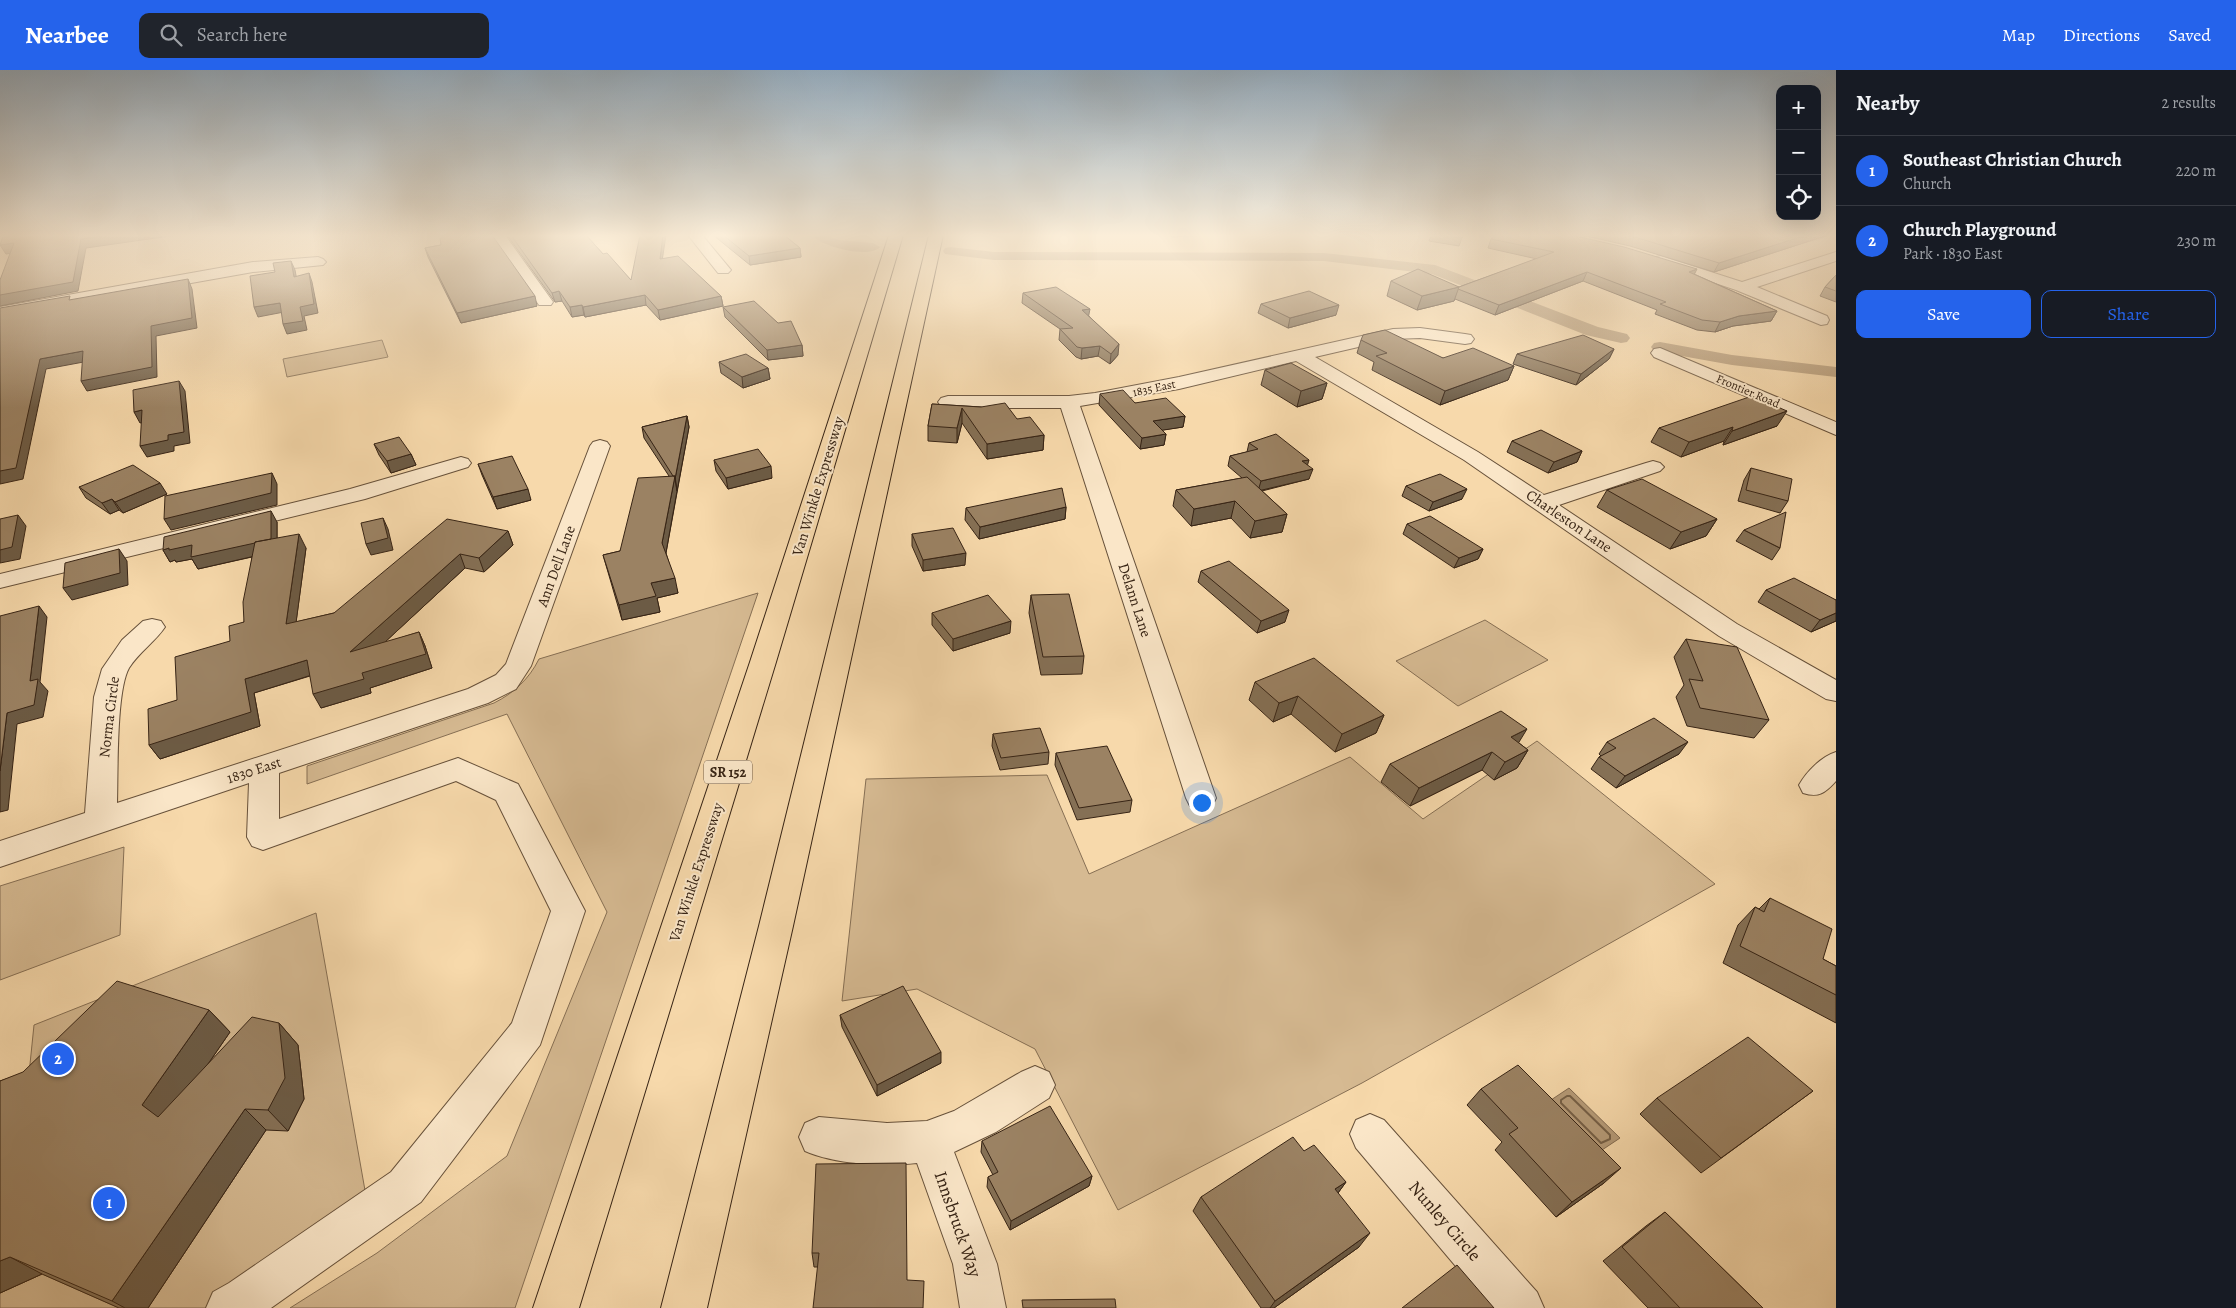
<!DOCTYPE html>
<meta charset="utf-8">
<style>
body{margin:0;font-family:Alegreya,serif;background:#20242c;color:#f1f3f6}
.controls{position:absolute;right:15px;top:15px;display:grid;overflow:hidden;border-radius:10px;box-shadow:0 5px 20px #0002}
.controls button{width:45px;height:45px;display:grid;place-items:center;padding:0;border:0;border-bottom:1px solid #363941;background:#171b24;color:#f1f3f6;font:25px sans-serif}
.you{position:absolute;left:1201px;top:732px;width:18px;height:18px;margin:-12px;border:4px solid #fff;border-radius:50%;background:#1a73e8;box-shadow:0 0 0 8px #1a73e833}
.badge{display:grid;place-items:center;width:32px;height:32px;border-radius:50%;background:#2563eb;color:#fff;font-size:16px;font-weight:700}
.pin{position:absolute;translate:-50% -50%;border:2px solid #fff;box-shadow:0 1px 5px #0006}
.list{margin:0;padding:0;list-style:none}
h2{display:flex;justify-content:space-between;align-items:center;height:65px;margin:0;padding:0 20px;font-size:21px}
h2 small{font-size:16px;font-weight:400;color:#9ea1a6}
.list li{display:grid;grid-template-columns:32px 1fr auto;gap:15px;align-items:center;box-sizing:border-box;height:70px;padding:0 20px;border-top:1px solid #363941}
.list b{display:block;font-size:19px;white-space:nowrap}
.list p{margin:0;font-size:16px;white-space:nowrap;color:#9ea1a6}
.list em{font-size:16px;font-style:normal;color:#9ea1a6}
.actions{display:flex;gap:10px;padding:15px 20px}
.actions a{flex:1;padding:11px 0;border:1px solid #2563eb;border-radius:10px;text-align:center;font-size:18px;color:#2563eb}
.actions .main{background:#2563eb;color:#fff}
.icon{flex:none;width:28px;height:28px;fill:none;stroke:currentColor;stroke-width:2;stroke-linecap:round;stroke-linejoin:round}
.map{position:relative;flex:none;width:1836px;height:1238px;overflow:hidden}
header{display:flex;align-items:center;gap:30px;box-sizing:border-box;height:70px;padding:0 25px;background:#2563eb;color:#fff}
header strong{font-size:24px}
nav{display:flex;gap:28px;margin-inline-start:auto;font-size:18px}
.search{width:350px;height:45px;background:#20242c;display:flex;align-items:center;gap:12px;box-sizing:border-box;padding:0 18px;border-radius:10px;color:#9ea1a6;font-size:19px}
main{display:flex}
aside{flex:1;background:#171b24}
.map>svg:first-child{display:block}
.green{fill:#d6ba92;stroke:#866f54}
.water{fill:#b69b78;stroke:#836b50}
.lines{fill:none;stroke-linecap:round;stroke-linejoin:round}
.shore{stroke:#766046;stroke-width:2}
.canal{fill:#b69b78;fill-rule:evenodd}
.minor-casing{stroke:#67513a;stroke-width:2}
.major-casing{stroke:#372415;stroke-width:2}
.minor{fill:#fae6c8;fill-rule:evenodd}
.major{fill:#f7d9ab;fill-rule:evenodd}
.wall{fill:#857055;stroke:#372415}
.shaded-wall{fill:#6c5b45;stroke:#372415}
.building{fill:#9b8263;stroke:#372415}
.labels{text-anchor:middle;stroke-width:4;stroke-linejoin:round;paint-order:stroke}
.far-street-label{font-size:12px;fill:#372415;stroke:#fae6c8}
.shield{fill:#fae6c8;stroke:#725e4b;stroke-width:1}
.shield-label{font-size:14px;font-weight:bold;fill:#372415}
.street-label{font-size:15px;fill:#372415;stroke:#fae6c8}
.near-street-label{font-size:18px;fill:#372415;stroke:#fae6c8}
</style>
<header>
<strong>Nearbee</strong>
<div class="search"><svg class="icon" aria-label="search" viewBox="0 0 24 24"><circle cx="10" cy="10" r="6"/><path d="M15 15l6 6"/></svg>Search here</div>
<nav><a>Map</a><a>Directions</a><a>Saved</a></nav>
</header>
<main>
<div class="map">
<svg width="1836" height="1238" viewBox="0 0 1836 1238">
<rect width="100%" height="100%" fill="#f7d9ab"/>
<filter id="stains"><feTurbulence type="fractalNoise" baseFrequency=".004" numOctaves="4"/><feColorMatrix values="0 0 0 0 .2 0 0 0 0 .09 0 0 0 0 .02 0 0 0 .5 -.17"/></filter>
<radialGradient id="worn" r=".72"><stop offset=".6" stop-color="#630" stop-opacity="0"/><stop offset="1" stop-color="#630" stop-opacity=".3"/></radialGradient>
<!-- green -->
<path class="green" d="M382,270L388,287L287,307L283,289Z
M758,523L515,1238H290L377,1183L507,1086L607,842L507,644L307,714V696L494,633C514,623 529,609 539,589Z
M1485,550L1548,590L1458,636L1396,591Z
M1537,671L1715,814L1362,1013L1118,1140L1035,979L917,919L842,931L866,709L1047,705L1089,804L1350,687L1423,749Z
M124,777L120,865L0,910V816Z
M316,843L369,1143L228,1238H148L245,998L210,991L229,962L26,1033L34,955Z
M42,1204L119,1238H0V1223Z"/>
<!-- water -->
<path class="water" d="M1569,1018L1620,1068L1602,1080L1551,1030Z"/>
<g class="lines">
<!-- shore -->
<path class="shore" d="M1567,1026H1570L1610,1065V1069L1601,1073L1561,1033V1030Z"/>
<!-- canal -->
<path class="canal" d="M812,165H827L839,170L873,173L880,177C870,189 821,177 812,165Z
M950,177L994,182L1324,183L1435,195L1598,257L1627,264L1630,268L1627,272L1621,273L1586,265L1432,204L1324,191L994,190L945,184L943,181L945,178Z
M1660,272L1732,285L1836,297V307L1732,295L1654,281L1651,277L1654,273Z"/>
<defs>
<path id="minor" d="M491,165H505L553,232L551,235H539Z
M688,165H702L731,200L728,203H718Z
M1836,182V191L1757,217L1827,246L1829,250L1827,254L1821,255L1736,220L1656,193L1654,190L1656,187L1661,186L1742,212Z
M318,187L323,189L326,192L323,195L253,202L0,247V237L253,192Z
M1420,258L1465,264L1471,265L1474,269L1471,273L1465,274L1420,268L1393,269L1315,287L1478,382L1544,425L1646,393L1653,391L1660,393L1664,397L1660,401L1559,435L1737,554L1836,610V631L1826,629L1719,566L1464,390L1296,291L1179,319L1080,336L1216,728L1212,736L1201,740L1190,736L1186,728L1061,338H948L941,336L938,332L941,328L948,326H1069L1095,323L1179,307L1393,259Z
M1660,278L1836,352V365L1654,287L1651,283L1654,279Z
M600,370L607,372L610,376L531,596L516,619L488,633L279,703V749L458,688L518,714L585,841L540,975L421,1132L271,1238H206L213,1222L229,1213L391,1102L512,953L551,841L496,730L456,711L263,780L252,776L247,767L249,713L0,797V771L85,743L94,627L102,599L122,570L143,551L152,549L161,551L165,557C155,572 139,582 129,598C116,621 118,703 117,733L468,619L496,605L506,594L590,376L593,372Z
M461,387L468,389L471,393L468,397L365,429L0,518V504L350,419Z
M1836,682V711C1825,723 1819,728 1803,723L1799,715C1807,701 1821,687 1836,682Z
M1035,996L1049,1002L1055,1015L1049,1028L996,1062L954,1082L997,1194L1006,1238H960L953,1194L917,1093C884,1097 834,1094 805,1081L799,1067L805,1053L819,1047L887,1053L927,1051L954,1041L1021,1002Z
M1370,1044L1384,1050L1537,1222L1544,1238H1491L1356,1078L1350,1064L1356,1050Z"/>
<path id="major" d="M889,165H903L776,592L579,1238H533L750,592Z
M929,165H943L793,856L707,1238H661L759,856Z"/>
</defs>
<!-- minor casing -->
<use href="#minor" class="minor-casing"/>
<!-- major casing -->
<use href="#major" class="major-casing"/>
<!-- minor -->
<use href="#minor" class="minor"/>
<!-- major -->
<use href="#major" class="major"/>
</g>
<!-- wall -->
<path class="wall" d="M507,165H586L603,184L631,210L663,189L721,226L723,236L660,250L646,235L585,247L584,245L572,247L562,231L555,232Z
M713,165H784L800,178L801,187L750,195Z
M1170,165H1205L1172,167Z
M1431,165H1463L1459,176L1429,171Z
M1582,165H1828L1714,202L1630,176Z
M1491,169L1694,204L1777,241L1771,251L1733,256L1715,262L1697,260L1655,244L1657,240L1583,211L1495,245L1455,229L1454,231L1417,240L1387,226L1391,211L1459,217L1537,189L1488,178Z
M441,175L537,236L461,253L428,187L425,178Z
M1836,205V232L1820,226L1825,217Z
M1023,223L1089,246L1118,285L1110,294L1098,286L1081,289L1076,287L1059,270L1060,259L1022,233Z
M1261,234L1336,245L1288,258L1258,243Z
M723,237L802,275L803,286L768,290L725,247Z
M1361,270L1443,288L1514,296L1508,310L1440,335L1372,300L1374,292L1357,283Z
M1614,279L1609,289L1576,315L1513,294L1517,284Z
M719,292L768,298L770,309L743,318L721,303Z
M1265,300L1327,313L1322,329L1297,337L1261,315Z
M1100,324L1185,346L1183,357L1162,360L1166,364L1164,375L1140,379L1099,335Z
M932,334L981,337L1017,349L1044,365L1043,380L987,389L962,353L957,373L928,371V356Z
M687,346L689,357L666,483L678,523L657,528L660,542L622,550L603,485L620,481L669,406L644,368L642,357Z
M1777,356L1723,375L1724,371L1681,387L1651,372L1659,358Z
M1512,371L1582,381L1577,392L1548,403L1507,382Z
M1249,373L1307,395L1309,409L1262,421L1287,444L1282,462L1250,468L1231,448L1191,456L1173,436L1176,420L1242,408L1228,396L1230,386L1247,382Z
M374,374L411,384L416,395L391,403L379,385Z
M714,390L772,408L728,419L716,401Z
M478,394L531,430L497,439L482,405Z
M1751,398L1788,431L1780,443L1738,431L1744,410Z
M1406,416L1462,429L1429,441L1402,426Z
M79,417L167,424L123,443L119,440L110,444L86,428Z
M1607,420L1717,449L1706,466L1670,479L1597,437Z
M1066,437L1065,449L979,469L965,450L966,438Z
M277,452V468L306,478L296,552L334,543L508,461L513,475L484,502L465,498L384,573L419,562L425,576L432,598L370,618L371,623L321,638L310,606L254,623L260,656L160,689L149,675L177,630L230,571L244,552L252,487L198,499L192,489L176,492L175,490L170,492L163,480Z
M1407,454L1483,479L1478,489L1454,498L1403,464Z
M1744,460L1780,478L1772,490L1736,471Z
M912,464L965,495L923,501L912,476Z
M1201,501L1285,552L1257,563L1198,512Z
M1766,520L1836,530V551L1811,562L1758,532Z
M1031,525L1084,586L1082,604L1041,605L1029,543Z
M932,543L1010,563L953,581L932,555Z
M1686,569L1769,650L1754,668L1687,656L1676,627L1684,615L1674,587Z
M1255,612L1384,645L1376,663L1335,682L1291,644L1273,652L1249,630Z
M993,664L1049,682L1048,694L1000,700L992,676Z
M1607,672L1679,684L1616,718L1591,699L1599,687L1601,686L1599,684Z
M1519,673L1528,680L1517,698L1494,710L1482,700L1410,736L1381,712L1390,694Z
M1056,683L1132,730L1130,742L1077,750L1055,695Z
M1770,828L1823,889L1836,896V953L1723,893L1738,855L1755,837L1759,839Z
M209,940L230,962L208,994L279,953L298,975L304,1029L288,1061L266,1060L148,1238H119L42,1204L0,1223V1011Z
M840,945L941,993L877,1026L842,957Z
M1481,1019L1604,1113L1556,1147L1495,1080L1502,1072L1467,1035Z
M1813,1021L1701,1103L1640,1044L1657,1028Z
M982,1071L1092,1106L1089,1116L1010,1160L987,1117L988,1107L993,1105L981,1082Z
M1304,1081L1346,1112L1338,1123L1359,1177L1274,1238H1261L1193,1141L1201,1127Z
M906,1093L818,1197H814L812,1183Z
M1665,1142L1763,1238H1648L1603,1191L1646,1156Z"/>
<!-- shaded-wall -->
<path class="shaded-wall" d="M110,165H177L86,178L78,221L0,236V225L81,169Z
M663,165H666L661,198L660,189Z
M1806,165H1828L1714,202L1719,193Z
M14,173L19,182L6,184L0,175Z
M800,178L801,187L750,195L749,186Z
M291,191L295,200L298,216L294,207Z
M1697,199L1692,209L1689,202Z
M1587,202L1583,211L1495,245L1499,235Z
M309,203L312,212L318,243L304,246L307,260L287,264L283,254L300,237Z
M188,209L192,219L197,258L156,266L157,307L87,321L81,311L151,256Z
M1459,217L1454,231L1417,240L1422,226Z
M559,221L562,231L555,232L552,223Z
M645,225L646,235L585,247L583,237Z
M535,226L537,236L461,253L457,243Z
M721,226L723,236L660,250L658,240Z
M280,233L284,242L258,247L254,237Z
M582,235L584,245L572,247L570,237Z
M1339,235L1336,245L1288,258L1290,248Z
M1090,239L1088,249L1082,240Z
M1777,241L1771,251L1733,256L1715,262L1720,252L1739,246Z
M1119,274L1118,285L1110,294L1111,284Z
M802,275L803,286L768,290L767,280Z
M1100,276L1098,286L1081,289L1082,278Z
M1614,279L1609,289L1576,315L1581,304Z
M83,281L89,291L46,299L23,409L0,414V401L40,289Z
M1514,296L1508,310L1440,335L1445,321Z
M768,298L770,309L743,318L742,307Z
M179,311L185,321L190,373L174,376V381L147,387L140,376L168,365Z
M1327,313L1322,329L1297,337L1301,321Z
M962,338V353L957,373V358Z
M142,340L149,351L140,353L134,342Z
M1787,341L1777,356L1723,375L1732,361Z
M687,346L689,357L677,421L675,409Z
M1185,346L1183,357L1151,362L1153,351Z
M1733,357L1724,371L1681,387L1689,372Z
M1166,364L1164,375L1140,379L1142,368Z
M1044,365L1043,380L987,389V374Z
M1582,381L1577,392L1548,403L1554,392Z
M411,384L416,395L391,403L387,391Z
M1309,390L1306,400L1302,391Z
M771,396L772,408L728,419L726,408Z
M1313,399L1309,409L1258,421L1261,411Z
M272,403L277,414V435L171,460L164,449Z
M675,406L677,421L665,488L662,473Z
M160,413L167,424L123,443L115,432Z
M528,419L531,430L497,439L493,427Z
M1467,419L1462,429L1429,441L1433,432Z
M112,429L119,440L110,444L102,433Z
M1235,431L1231,448L1191,456L1194,439Z
M1066,437L1065,449L979,469L980,457Z
M271,441L277,452V481L198,499L192,489L176,492L175,490L170,492L163,480Z
M1287,444L1282,462L1250,468L1255,451Z
M18,445L26,456L20,489L0,493V480Z
M383,448L388,459L393,480L371,485L366,474Z
M1717,449L1706,466L1670,479L1681,462Z
M508,461L513,475L484,502L479,488Z
M299,464L306,478L294,568L286,554Z
M119,479L127,491L128,515L72,530L63,518Z
M1483,479L1478,489L1454,498L1459,488Z
M966,483L965,495L923,501V490Z
M460,484L465,498L358,597L350,582Z
M675,508L678,523L657,528L660,542L622,550L619,535L651,513Z
M39,536L47,547L40,612L48,621L43,647L17,654L8,740L0,742V701L7,643L30,611Z
M1289,540L1285,552L1257,563L1261,551Z
M1836,543V551L1811,562L1820,550Z
M1011,551L1010,563L953,581V569Z
M419,562L425,576L432,598L370,618L371,623L321,638L313,624L362,603Z
M307,590L315,604L254,623L260,656L160,689L149,675L245,609Z
M1298,626L1291,644L1273,652L1279,633Z
M1384,645L1376,663L1335,682L1342,664Z
M1527,659L1516,677L1511,667Z
M1688,672L1679,684L1616,718L1625,706Z
M1528,680L1517,698L1494,710L1505,692Z
M1492,682L1482,700L1410,736L1419,718Z
M209,940L230,962L166,1055L142,1035Z
M279,953L298,975L304,1029L288,1061L268,1040Z
M941,982V993L877,1026V1015Z
M245,1039L266,1060L148,1238H125L112,1231Z
M1621,1098L1604,1113L1556,1147L1572,1132Z
M1092,1106L1089,1116L1010,1160L1011,1151Z
M1346,1112L1335,1127V1119Z
M1370,1163L1359,1177L1274,1238H1270L1275,1231Z
M10,1187L42,1204L0,1223V1191Z"/>
<!-- building -->
<path class="building" d="M15,165H110L81,169L73,212L0,225V210L14,173L0,175L3,166Z
M452,165H492L535,226L457,243L425,178L441,175L440,168Z
M511,165H586L603,184L607,183L631,210L640,165H663L660,189L678,186L721,226L658,240L645,225L583,237L582,235L570,237L559,221L552,223Z
M723,165H784L800,178L749,186Z
M1440,165H1463L1462,168Z
M1495,165H1571L1624,177L1697,199L1689,202L1777,241L1739,246L1720,252L1702,250L1660,234L1666,232L1587,202L1499,235L1458,219L1459,217L1554,182L1491,169Z
M1624,165H1806L1719,193L1635,167Z
M291,191L294,207L309,203L314,234L300,237L303,251L283,254L280,233L254,237L250,206L275,202L273,193Z
M1418,199L1459,217L1422,226L1391,211Z
M1836,205V221L1825,217Z
M188,209L192,248L151,256L152,297L81,311L83,281L40,289L16,398L0,401V238L70,226L69,230Z
M1056,217L1090,239L1082,240L1119,274L1111,284L1100,276L1082,278L1077,277L1060,259L1073,258L1023,223Z
M1309,221L1339,235L1290,248L1261,234Z
M754,231L778,253L791,251L802,275L767,280L723,237Z
M1385,260L1443,288L1473,278L1514,296L1445,321L1376,286L1387,283L1361,270L1363,265Z
M1583,265L1614,279L1581,304L1517,284Z
M746,284L768,298L742,307L719,292Z
M1291,293L1327,313L1301,321L1265,300Z
M179,311L184,362L168,365V370L140,376L142,340L134,342L133,320Z
M1123,320L1135,333L1166,328L1185,346L1153,351L1166,364L1142,368L1100,324Z
M1752,326L1787,341L1732,361L1733,357L1689,372L1659,358Z
M1005,333L1017,349L1030,347L1044,365L987,374L962,338L957,358L928,356L932,334L981,337Z
M687,346L675,409V406H673L642,357Z
M1541,360L1582,381L1554,392L1512,371Z
M1276,364L1309,390L1302,391L1313,399L1261,411L1230,386L1258,379L1249,373Z
M399,367L411,384L387,391L374,374Z
M758,379L771,396L726,408L714,390Z
M512,386L528,419L493,427L478,394Z
M133,395L160,413L115,432L112,429L102,433L79,417Z
M1751,398L1792,409L1788,431L1746,420Z
M272,403L271,423L164,449L165,426Z
M1440,404L1467,419L1433,432L1406,416Z
M675,406L662,473L675,508L651,513L656,526L619,535L603,485L620,481L638,408Z
M1247,407L1287,444L1255,451L1235,431L1194,439L1176,420Z
M1642,409L1717,449L1681,462L1607,420Z
M1062,418L1066,437L980,457L966,438Z
M271,441V469L255,472V473L191,487L192,475L169,480V478L163,480L164,467Z
M1786,442L1780,478L1744,460Z
M18,445L12,477L0,480V449Z
M1430,446L1483,479L1459,488L1407,454Z
M383,448L388,468L366,474L361,453Z
M447,449L508,461L479,488L460,484L350,582L419,562L426,584L362,603L364,609L313,624L307,590L245,609L251,642L149,675L148,639L177,630L175,587L230,571L229,556L244,552L243,532L255,472L299,464L286,554L334,543Z
M953,458L966,483L923,490L912,464Z
M119,479L120,503L63,518L65,493Z
M1229,491L1289,540L1261,551L1201,501Z
M1794,508L1836,530V543L1820,550L1766,520Z
M1069,524L1084,586L1043,587L1031,525Z
M988,525L1011,551L953,569L932,543Z
M39,536L30,611L38,609L34,635L7,643L0,701V546Z
M1686,569L1737,577L1769,650L1700,638L1689,609L1703,611Z
M1314,588L1384,645L1342,664L1298,626L1279,633L1255,612Z
M1501,641L1527,659L1511,667L1528,680L1505,692L1492,682L1419,718L1390,694Z
M1654,648L1688,672L1625,706L1599,687L1616,678L1607,672Z
M1040,658L1049,682L1001,688L993,664Z
M1107,676L1132,730L1079,738L1056,683Z
M1770,828L1832,859L1823,889L1836,896V925L1740,876L1755,837L1764,842Z
M117,911L209,940L142,1035L158,1047L252,947L279,953L285,1008L268,1040L245,1039L112,1231L10,1187L0,1191V1011L23,1002Z
M903,916L941,982L877,1015L840,945Z
M1748,967L1813,1021L1721,1088L1657,1028Z
M1518,995L1621,1098L1572,1132L1509,1064L1518,1058L1481,1019Z
M1050,1036L1092,1106L1011,1151L988,1107L998,1102L982,1071Z
M1293,1067L1304,1081L1314,1075L1346,1112L1335,1119L1370,1163L1275,1231L1201,1127Z
M906,1093L907,1210L924,1211L923,1238H813L819,1183H812L816,1094Z
M1665,1142L1763,1238H1680L1622,1177Z
M1457,1195L1494,1238H1402Z
M1115,1229L1116,1238H1023L1022,1230Z"/>
<!-- sky -->
<linearGradient id="sky" x2="0" y2="1"><stop stop-color="#94aabb"/><stop offset="0.49" stop-color="#fbeed9"/><stop offset="1" stop-color="#fbeed9" stop-opacity="0"/></linearGradient>
<rect width="1836" height="338" fill="url(#sky)"/>
<g class="labels">
<!-- far-street labels -->
<g class="far-street-label">
<text transform="translate(1154 318) rotate(-12)" y="4">1835 East</text>
<text transform="translate(1748 321) rotate(23)" y="4">Frontier Road</text>
</g>
<!-- shield labels -->
<rect class="shield" x="704" y="690.5" width="48" height="23" rx="4"/>
<g class="shield-label">
<text x="728" y="707">SR 152</text>
</g>
<!-- street labels -->
<g class="street-label">
<text transform="translate(818 416) rotate(-73)" y="5">Van Winkle Expressway</text>
<text transform="translate(1569 451) rotate(34)" y="5">Charleston Lane</text>
<text transform="translate(556 496) rotate(-70)" y="5">Ann Dell Lane</text>
<text transform="translate(1135 530) rotate(72)" y="5">Delann Lane</text>
<text transform="translate(109 647) rotate(-83)" y="5">Norma Circle</text>
<text transform="translate(254 700) rotate(-18)" y="5">1830 East</text>
<text transform="translate(696 802) rotate(-72)" y="5">Van Winkle Expressway</text>
</g>
<!-- near-street labels -->
<g class="near-street-label">
<text transform="translate(1445 1151) rotate(49)" y="6">Nunley Circle</text>
<text transform="translate(958 1154) rotate(71)" y="6">Innsbruck Way</text>
</g>
</g>
<rect width="100%" height="100%" filter="url(#stains)"/>
<rect width="100%" height="100%" fill="url(#worn)"/>
</svg>
<div class="controls">
<button>+</button>
<button>−</button>
<button><svg class="icon" aria-label="locate" viewBox="0 0 24 24"><circle cx="12" cy="12" r="6"/><path d="M12 2v4M12 18v4M2 12h4M18 12h4"/></svg></button>
</div>
<div class="you"></div>
<div class="pin badge" style="left:109px;top:1133px">1</div>
<div class="pin badge" style="left:58px;top:989px">2</div>
</div>
<aside>
<h2>Nearby<small>2 results</small></h2>
<ul class="list">
<li><span class="badge">1</span><div><b>Southeast Christian Church</b><p>Church</p></div><em>220 m</em></li>
<li><span class="badge">2</span><div><b>Church Playground</b><p>Park · 1830 East</p></div><em>230 m</em></li>
</ul>
<div class="actions"><a class="main">Save</a><a>Share</a></div>
</aside>
</main>
